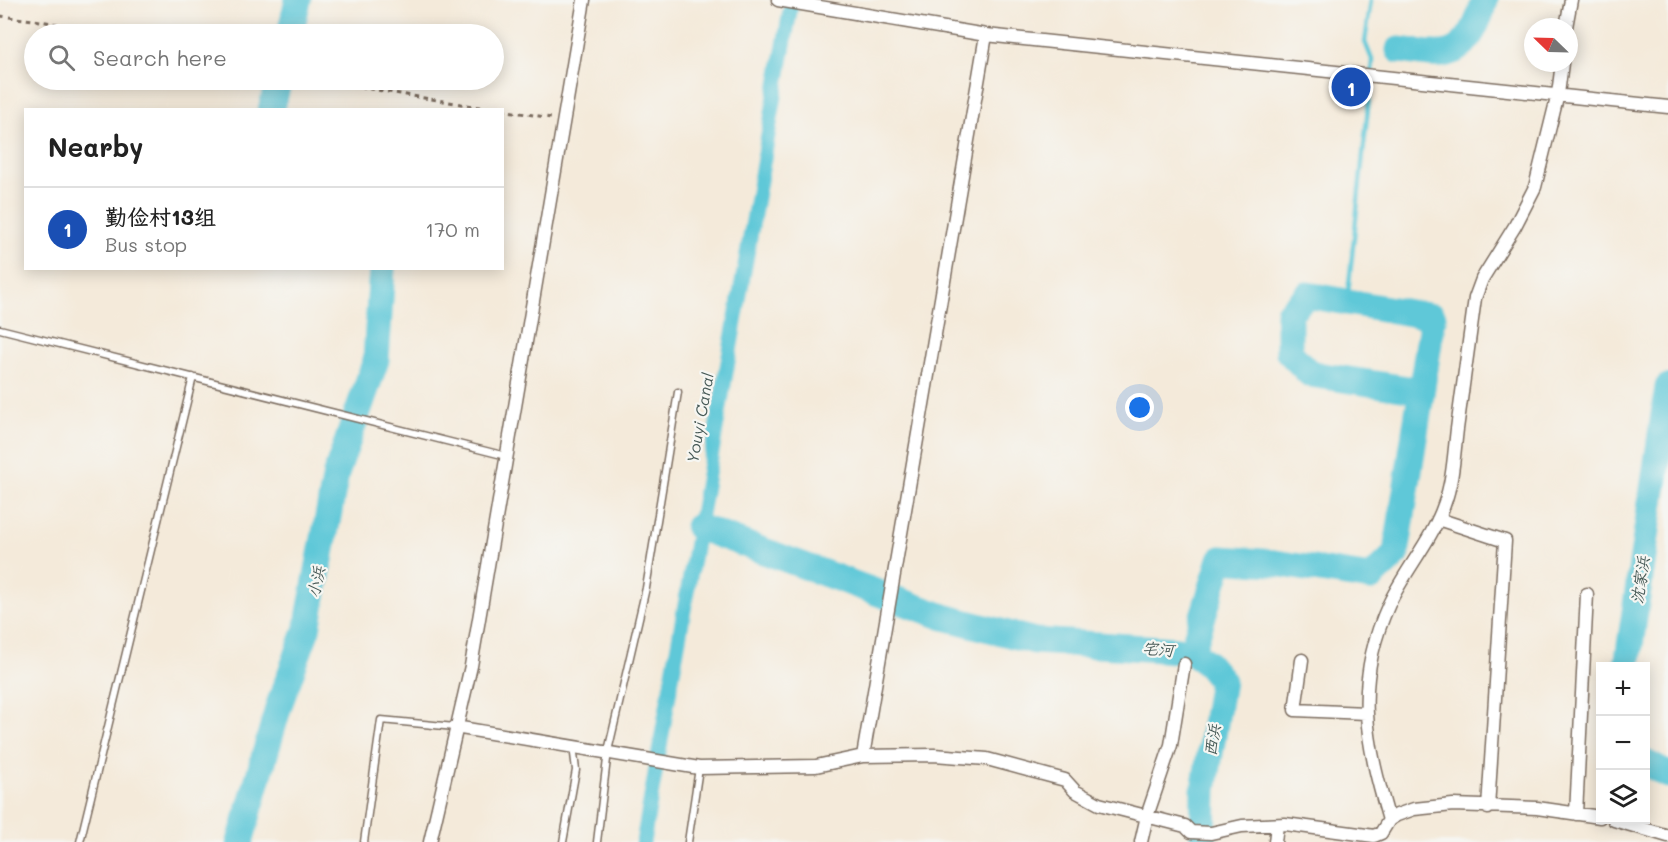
<!DOCTYPE html>
<meta charset="utf-8">
<style>
body{margin:0;font-family:Mali,"LXGW WenKai TC",sans-serif;background:#f2f2f2;color:#222}
.controls{position:absolute;right:18px;bottom:18px;display:grid;overflow:hidden;border-radius:0px;box-shadow:0 3px 15px #0003}
.controls button{width:54px;height:54px;display:grid;place-items:center;padding:0;border:0;border-bottom:2px solid #e0e0e0;background:#fff;color:#222;font:30px sans-serif}
.compass{position:absolute;left:1524px;top:18px;width:54px;height:54px;border-radius:50%;background:#fff;box-shadow:0 3px 15px #0003;rotate:293deg}
.you{position:absolute;left:1140px;top:408px;width:21px;height:21px;margin:-15px;border:4px solid #fff;border-radius:50%;background:#1a73e8;box-shadow:0 0 0 9px #1a73e833}
.badge{display:grid;place-items:center;width:39px;height:39px;border-radius:50%;background:#b5179e;color:#fff;font-size:20px;font-weight:700}
.pin{position:absolute;translate:-50% -50%;border:3px solid #fff;box-shadow:0 2px 6px #0006}
.list{margin:0;padding:0;list-style:none}
h2{display:flex;justify-content:space-between;align-items:center;height:78px;margin:0;padding:0 24px;font-size:26px}
h2 small{font-size:20px;font-weight:400;color:#767676}
.list li{display:grid;grid-template-columns:39px 1fr auto;gap:18px;align-items:center;box-sizing:border-box;height:84px;padding:0 24px;border-top:2px solid #e0e0e0}
.list b{display:block;font-size:22px;white-space:nowrap}
.list p{margin:0;font-size:20px;white-space:nowrap;color:#767676}
.list em{font-size:20px;font-style:normal;color:#767676}
.icon{flex:none;width:33px;height:33px;fill:none;stroke:currentColor;stroke-width:2;stroke-linecap:round;stroke-linejoin:round}
.map{position:relative;flex:none;width:1668px;height:842px;overflow:hidden}
.search{position:absolute;background:#fff;box-shadow:0 3px 15px #0003;left:24px;top:24px;width:480px;height:66px;display:flex;align-items:center;gap:15px;box-sizing:border-box;padding:0 21px;border-radius:33px;color:#767676;font-size:22px}
.panel{position:absolute;background:#fff;box-shadow:0 3px 15px #0003;left:24px;top:108px;width:480px;height:162px;border-radius:0px}
.map>svg:first-child{display:block}
.lines{fill:none;stroke-linecap:round;stroke-linejoin:round}
.stream{stroke:#5ec8d8;stroke-width:4.5}
.canal{stroke:#5ec8d8;stroke-width:15}
.river{stroke:#5ec8d8;stroke-width:27}
.service-casing{stroke:#7c6d60;stroke-width:9}
.minor-casing{stroke:#7c6d60;stroke-width:15}
.path{stroke:#7c6d60;stroke-width:3;stroke-dasharray:4.5 4.5;stroke-linecap:butt}
.service{stroke:#fff;stroke-width:6}
.minor{stroke:#fff;stroke-width:12}
.labels{text-anchor:middle;stroke-width:4.5;stroke-linejoin:round;paint-order:stroke}
.water-label{font-size:16px;font-style:italic;fill:#465956;stroke:#f6f6f2}
</style>
<div class="map">
<svg width="1668" height="842" viewBox="0 0 1668 842">
<rect width="100%" height="100%" fill="#f6f6f2"/>
<filter id="ink" filterUnits="userSpaceOnUse"><feTurbulence type="fractalNoise" baseFrequency=".0167" numOctaves="2"/><feDisplacementMap in="SourceGraphic" scale="12" xChannelSelector="R" yChannelSelector="G"/><feConvolveMatrix kernelMatrix="1 2 1 2 8 2 1 2 1" color-interpolation-filters="sRGB"/></filter>
<filter id="wash" filterUnits="userSpaceOnUse"><feTurbulence type="fractalNoise" baseFrequency=".008" numOctaves="4" result="noise"/><feDisplacementMap in="SourceGraphic" scale="24" xChannelSelector="R" yChannelSelector="G"/><feGaussianBlur stdDeviation="1.35" result="paint"/><feColorMatrix in="noise" values="0 0 0 0 0 0 0 0 0 0 0 0 0 0 0 0 0 1.4 0 .05"/><feComposite in="paint" operator="in"/></filter>
<g filter="url(#wash)">
<rect width="100%" height="100%" fill="#f4eada"/>
<g class="lines">
<!-- stream -->
<path class="stream" d="M1347,302L1373,62L1365,42L1371,0"/>
<!-- canal -->
<path class="canal" d="M643,842L792,0"/>
<!-- river -->
<path class="river" d="M290,34L298,0
M1399,50C1413,51 1434,57 1448,53C1470,47 1479,19 1485,0
M271,110L279,80
M698,527L944,617L1035,641L1192,651L1221,559L1275,563L1371,578L1396,554L1433,317L1307,295L1289,313V352L1310,374L1421,391
M1192,651L1208,664L1222,681L1204,790L1203,842
M1627,666L1668,387
M1646,763L1668,775
M240,842L279,705L307,629L336,474L376,360L382,268"/>
</g>
</g>
<g filter="url(#ink)">
<g class="lines">
<defs>
<path id="service" d="M0,329L506,456
M80,842L193,377
M364,842L381,720L455,727
M563,842L576,770L573,746
M597,842L608,751L646,588L678,392
M688,842L699,768"/>
<path id="minor" d="M778,0L986,35L1668,107
M1566,27L1571,0
M1438,519L1505,541L1488,808
M1302,660L1295,710L1366,713
M455,727L699,768L816,766L863,756L934,755L987,759L1065,780L1075,791L1099,804L1185,826L1191,832L1211,833L1242,826L1285,824L1374,836L1381,833L1389,820L1397,815L1414,809L1453,805L1537,808L1600,817
M863,756L986,35
M1576,814L1587,594
M1389,820C1366,741 1353,683 1389,604C1405,570 1432,540 1444,505C1453,481 1454,454 1457,429C1463,385 1469,342 1475,298L1482,279L1515,226L1535,187L1558,94L1562,63
M1614,820L1668,836
M430,842L471,666L584,0
M1141,842L1147,816L1171,745L1184,664
M1275,842L1277,825"/>
</defs>
<!-- service casing -->
<use href="#service" class="service-casing"/>
<!-- minor casing -->
<use href="#minor" class="minor-casing"/>
<!-- path -->
<path class="path" d="M0,16L41,21L111,34
M316,80L497,110
M502,110L551,118"/>
<!-- service -->
<use href="#service" class="service"/>
<!-- minor -->
<use href="#minor" class="minor"/>
</g>
</g>
<g class="labels">
<!-- water labels -->
<g class="water-label">
<text transform="translate(700 418) rotate(-80)" y="6">Youyi Canal</text>
<text transform="translate(1640 580) rotate(-82)" y="6">沈家浜</text>
<text transform="translate(316 582) rotate(-79)" y="6">小浜</text>
<text transform="translate(1158 649) rotate(4)" y="6">宅河</text>
<text transform="translate(1212 740) rotate(-81)" y="6">西浜</text>
</g>
</g>
</svg>
<div class="controls">
<button>+</button>
<button>−</button>
<button><svg class="icon" aria-label="layers" viewBox="0 0 24 24"><path d="M12 4l9 5-9 5-9-5zM3 14l9 5 9-5"/></svg></button>
</div>
<svg class="compass" viewBox="-18 -18 36 36"><path d="M0-13l5 13h-10z" fill="#e53935"/><path d="M0 13l5-13h-10z" fill="#767676"/></svg>
<div class="you"></div>
<div class="pin badge" style="left:1351px;top:87px;background:#1a4fb4">1</div>
<div class="search"><svg class="icon" aria-label="search" viewBox="0 0 24 24"><circle cx="10" cy="10" r="6"/><path d="M15 15l6 6"/></svg>Search here</div>
<section class="panel">
<h2>Nearby<small></small></h2>
<ul class="list">
<li><span class="badge" style="background:#1a4fb4">1</span><div><b>勤俭村13组</b><p>Bus stop</p></div><em>170 m</em></li>
</ul>
</section>
</div>
